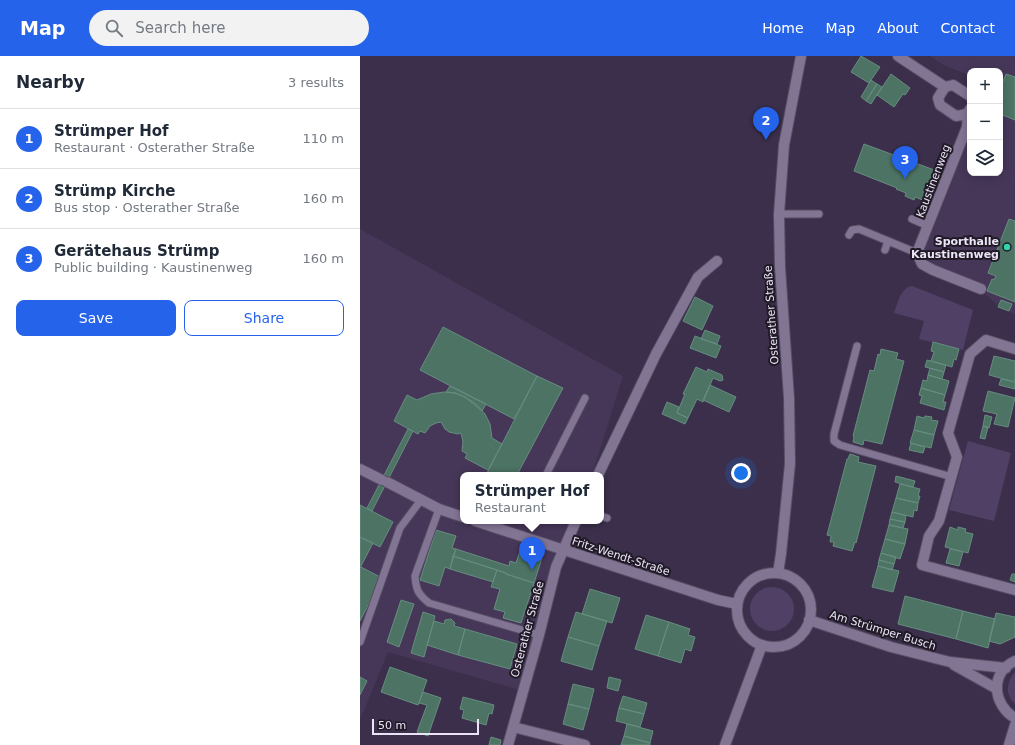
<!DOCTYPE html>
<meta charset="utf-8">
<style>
body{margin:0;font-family:"DejaVu Sans",sans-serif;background:#f2f2f3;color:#1f2937}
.controls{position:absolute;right:12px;top:12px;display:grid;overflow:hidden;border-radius:8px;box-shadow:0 2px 10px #0003}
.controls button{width:36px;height:36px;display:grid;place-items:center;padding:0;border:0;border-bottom:1px solid #e0e1e3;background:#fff;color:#1f2937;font:20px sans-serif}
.scale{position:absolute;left:12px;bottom:10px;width:107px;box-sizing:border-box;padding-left:4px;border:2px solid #ebe4f6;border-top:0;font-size:11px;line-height:14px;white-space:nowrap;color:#ebe4f6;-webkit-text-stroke:3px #201a27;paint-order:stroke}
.you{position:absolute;left:381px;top:417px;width:14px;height:14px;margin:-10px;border:3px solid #fff;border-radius:50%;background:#1a73e8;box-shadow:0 0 0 6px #1a73e833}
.badge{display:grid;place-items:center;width:26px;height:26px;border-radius:50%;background:#2563eb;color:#fff;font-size:13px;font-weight:700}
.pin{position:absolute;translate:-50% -33px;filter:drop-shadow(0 1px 2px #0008)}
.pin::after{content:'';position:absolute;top:21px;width:14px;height:12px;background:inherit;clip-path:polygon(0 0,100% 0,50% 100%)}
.popup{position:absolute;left:100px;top:416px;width:144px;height:52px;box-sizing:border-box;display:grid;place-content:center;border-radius:8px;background:#fff;filter:drop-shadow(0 1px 3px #0005);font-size:13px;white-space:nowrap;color:#747a83}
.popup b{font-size:15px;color:#1f2937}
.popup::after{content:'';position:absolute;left:50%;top:100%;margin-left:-8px;border:8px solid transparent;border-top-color:#fff}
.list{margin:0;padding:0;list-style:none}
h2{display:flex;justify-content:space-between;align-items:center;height:52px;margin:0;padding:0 16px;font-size:17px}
h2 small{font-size:13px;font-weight:400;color:#747a83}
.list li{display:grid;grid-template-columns:26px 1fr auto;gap:12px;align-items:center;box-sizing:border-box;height:60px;padding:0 16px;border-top:1px solid #e0e1e3}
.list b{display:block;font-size:15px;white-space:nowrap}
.list p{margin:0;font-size:13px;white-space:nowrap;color:#747a83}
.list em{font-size:13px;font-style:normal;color:#747a83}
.actions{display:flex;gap:8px;padding:12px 16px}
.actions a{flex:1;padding:9px 0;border:1px solid #2563eb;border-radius:8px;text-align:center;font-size:14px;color:#2563eb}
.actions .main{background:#2563eb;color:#fff}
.icon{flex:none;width:22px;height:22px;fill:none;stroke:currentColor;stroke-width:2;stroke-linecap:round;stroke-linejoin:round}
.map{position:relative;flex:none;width:655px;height:689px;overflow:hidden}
header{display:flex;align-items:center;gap:24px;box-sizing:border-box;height:56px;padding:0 20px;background:#2563eb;color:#fff}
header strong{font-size:19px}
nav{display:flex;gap:22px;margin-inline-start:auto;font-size:14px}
.search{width:280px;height:36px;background:#f2f2f3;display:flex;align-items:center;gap:10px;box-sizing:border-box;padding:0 14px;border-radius:22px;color:#747a83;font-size:15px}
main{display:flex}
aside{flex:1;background:#fff}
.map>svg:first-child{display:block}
.built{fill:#463759}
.green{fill:#504066}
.building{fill:#4c7364;stroke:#668d7f}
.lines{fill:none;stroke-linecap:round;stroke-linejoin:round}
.service-casing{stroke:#564c63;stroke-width:9}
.minor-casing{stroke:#564c63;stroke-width:12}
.secondary-casing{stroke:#564c63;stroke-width:12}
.service{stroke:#827594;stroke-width:7}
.minor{stroke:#827594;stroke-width:10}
.secondary{stroke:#827594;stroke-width:10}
.poi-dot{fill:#33d4a8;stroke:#201a27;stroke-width:1.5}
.labels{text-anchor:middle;stroke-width:4;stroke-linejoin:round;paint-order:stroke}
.street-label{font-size:11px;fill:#ebe4f6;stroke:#201a27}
.poi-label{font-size:11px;font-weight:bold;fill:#ebe4f6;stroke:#201a27;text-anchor:end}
</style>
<header>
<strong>Map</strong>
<div class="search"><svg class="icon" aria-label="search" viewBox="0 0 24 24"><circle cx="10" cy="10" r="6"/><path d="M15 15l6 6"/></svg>Search here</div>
<nav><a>Home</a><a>Map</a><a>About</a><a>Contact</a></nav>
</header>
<main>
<aside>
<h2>Nearby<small>3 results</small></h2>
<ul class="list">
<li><span class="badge">1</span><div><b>Strümper Hof</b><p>Restaurant · Osterather Straße</p></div><em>110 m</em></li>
<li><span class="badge">2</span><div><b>Strümp Kirche</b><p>Bus stop · Osterather Straße</p></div><em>160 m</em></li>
<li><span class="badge">3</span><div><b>Gerätehaus Strümp</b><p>Public building · Kaustinenweg</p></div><em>160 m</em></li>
</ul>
<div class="actions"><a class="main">Save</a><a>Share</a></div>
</aside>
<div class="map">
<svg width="655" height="689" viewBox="0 0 655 689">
<rect width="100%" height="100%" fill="#3b2f4b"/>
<!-- built -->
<path class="built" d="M570,0H655V258L642,253L609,224L571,209L565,203L564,196L610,80V117H640V15H610V20L582,8Z
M0,173L263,320L232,419H103V465H216L202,494L163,635L28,596L0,664Z"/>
<!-- green -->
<path class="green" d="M552,230L613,254L603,294L559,283L564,265L534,257C538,247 540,232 552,230Z
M608,385L651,397L634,465L589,454Z
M390 553a22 22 0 1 1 44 0a22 22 0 1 1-44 0Z
M655,616V648C645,639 646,626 655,616Z"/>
<!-- building -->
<path class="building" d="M501,0L520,11L509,27L491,16Z
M531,18L550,32L545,39L543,38L534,51L517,39Z
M646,18L655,21V64L640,58V33Z
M511,24L517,28L506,45L501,41Z
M517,28L522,31L511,48L506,45Z
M504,88L577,115L565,145L555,141L554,144L545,140L546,137L536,133L537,132L494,115Z
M649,163L655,165V246L627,235L632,223L634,224L636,220L628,217Z
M335,241L353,250L342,274L323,265Z
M641,244L652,248L649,255L638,251Z
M83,271L177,320L154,363L60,314Z
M345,274L360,280L357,288L341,283Z
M335,280L361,290L356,302L330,292Z
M573,286L599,293L596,304L594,303L592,311L571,305L574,296L571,295Z
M521,293L538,297L536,303L544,305L522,388L504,384L503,389L493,386L494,381L493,380L510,314L514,315L518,298L520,299Z
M634,300L655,305V326L629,319Z
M567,304L586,309L584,316L565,311Z
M336,311L347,316L348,313L362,319L363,324L360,325L353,322L343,346L337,343L328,362L317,357L325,338H323Z
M570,312L584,316L582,323L568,319Z
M568,319L589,325L585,339L561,332L563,324L567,325Z
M177,320L203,332L157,419H126Z
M641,323L655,326V333L639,329Z
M350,329L376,341L369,356L343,344Z
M90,330L126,348L122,355L105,341L95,337L86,336Z
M561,332L585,339L583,346H586L584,354L560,347L562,340L559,339Z
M628,335L655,342L648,371L634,368L637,358L623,355Z
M84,336L95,337L105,341L116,348L125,358L130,368L132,382L142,388L128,414L105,402L107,398L102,395L103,386L101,377L98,378L89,376L85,373L81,366L76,367L70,370L65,377L60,375L58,378L34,365L47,339L57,344L71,338Z
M307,346L319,351L317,357L328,362L325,368L302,358Z
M625,359L632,361L629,372L623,370Z
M557,360L564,362L565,360L572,361L571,364L578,365L574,379L554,374Z
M623,370L628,371L625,383L620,382Z
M48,373L53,375L12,455L7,452Z
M554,374L574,379L571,392L550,387Z
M551,387L565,391L563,397L549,394Z
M490,398L499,401L498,406L516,410L496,487L495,486L492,495L473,490L474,486H470L471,480L467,479L487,403H488Z
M536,420L555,425L553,431L535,426Z
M540,428L560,433L558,440H560L558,447L536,442Z
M536,442L558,447L557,455L554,454L553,461L532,456Z
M0,449L33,466L20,491L0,481Z
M532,456L546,460L545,466L530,463Z
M530,463L545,466L543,472L529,469Z
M529,469L548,473L545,488L525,483Z
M590,471L598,474V471L606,473L605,476L613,478L608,497L585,491Z
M76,474L96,480L92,492L96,493L90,513L85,511L79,530L60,524Z
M0,481L13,487L0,512Z
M525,483L545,488L540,503L521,497Z
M96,493L149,510L150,505L156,507L160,495L182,502L174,527L146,518V517L93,500Z
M590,493L603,496L599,510L586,507Z
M521,497L536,501L534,508L519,504Z
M93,500L137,514L133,526L90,513Z
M519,504L534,508L532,514L518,510Z
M518,510L539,515L533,536L512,531Z
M1,511L22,522L0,565V512Z
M137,514L146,517V518L174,527L161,567L143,562L145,556L134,553L140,533L131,531Z
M652,518H655V526L650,524Z
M230,533L260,542L252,567L222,558Z
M545,540L603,555L596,583L538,568Z
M41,544L54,548L39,591L27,586Z
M603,555L635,563L628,592L596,583Z
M63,556L75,560L64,601L51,597Z
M216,556L247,565L239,590L208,581Z
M636,557L655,561V581L640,588L629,585Z
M286,559L309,566L298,600L275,593Z
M91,563L95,567L94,570L105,573L98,599L67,589L74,565L84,568L85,564Z
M309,566L330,573L328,579L335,581L331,595L325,593L321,607L298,600Z
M105,573L157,588L150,613L98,599Z
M208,581L239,590L232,614L201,605Z
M30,611L67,624L58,649L21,636Z
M0,621L7,625L0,639Z
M249,621L261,624L258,635L247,632Z
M213,628L234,633L229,653L208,648Z
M63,636L81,642L68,680L57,676L67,649L59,647Z
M263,640L287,647L284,658L259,652Z
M103,641L134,649L132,658L129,657L126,669L102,662L104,654L100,653Z
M208,648L229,653L223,674L203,668Z
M259,652L284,658L280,671L256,665Z
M267,668L293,675L290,687L264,680Z
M264,680L290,687V689H261Z
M131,681L141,684L140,689H129Z"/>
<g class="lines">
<defs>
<path id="service" d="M588,93L597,97
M419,158H459
M552,163L568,170
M489,179L492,174L499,173L557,197
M525,194L528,185
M497,290L474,378V385L480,389L592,421
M186,419L225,342
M79,453L55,520C56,534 58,538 69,547L179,579
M241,460L247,462
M0,586L40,472L61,444"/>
<path id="minor" d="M538,0L585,31L593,29L610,40
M585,31L578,42L580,49L596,60L602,59L608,57
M610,53L608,57L607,71L557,197L562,208L573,214L621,233
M655,293L626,284L610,298L588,377L597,401L579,465L569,480L562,509L655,534
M0,413L22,424
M238,419L296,298L338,221L357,205
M27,426L79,453L103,461
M115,465L358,544L377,548
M449,564L531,591L590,606L646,612
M655,605C629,617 633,649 655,662
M594,609L637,633
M153,671L225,689
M148,689L179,579L196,511L216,465
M649,689L655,669"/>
<path id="secondary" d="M418,517L421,498L430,408L429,342L420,211L419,158L424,89L441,0
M377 554a37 37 0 1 1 74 0a37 37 0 1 1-74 0Z
M365,689L402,589"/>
</defs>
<!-- service casing -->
<use href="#service" class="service-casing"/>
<!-- minor casing -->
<use href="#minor" class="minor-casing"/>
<!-- secondary casing -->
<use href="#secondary" class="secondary-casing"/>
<!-- service -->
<use href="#service" class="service"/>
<!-- minor -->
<use href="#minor" class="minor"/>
<!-- secondary -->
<use href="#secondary" class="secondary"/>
</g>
<!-- markers -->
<circle class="poi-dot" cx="647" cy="191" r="4"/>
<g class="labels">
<!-- street labels -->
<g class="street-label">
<text transform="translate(573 125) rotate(-69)" y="4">Kaustinenweg</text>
<text transform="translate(411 259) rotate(-94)" y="4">Osterather Straße</text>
<text transform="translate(261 500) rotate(18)" y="4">Fritz-Wendt-Straße</text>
<text transform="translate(167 573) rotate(-75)" y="4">Osterather Straße</text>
<text transform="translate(523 574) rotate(17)" y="4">Am Strümper Busch</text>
</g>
<!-- poi labels -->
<g class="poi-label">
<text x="639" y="189">Sporthalle<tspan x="639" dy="13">Kaustinenweg</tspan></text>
</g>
</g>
</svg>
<div class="controls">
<button>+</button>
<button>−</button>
<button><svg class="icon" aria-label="layers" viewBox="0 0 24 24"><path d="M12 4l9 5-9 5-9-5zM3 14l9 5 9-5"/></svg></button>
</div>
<div class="scale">50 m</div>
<div class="you"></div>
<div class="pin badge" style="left:172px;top:514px">1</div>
<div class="popup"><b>Strümper Hof</b>Restaurant</div>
<div class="pin badge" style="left:406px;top:84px">2</div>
<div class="pin badge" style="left:545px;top:123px">3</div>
</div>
</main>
